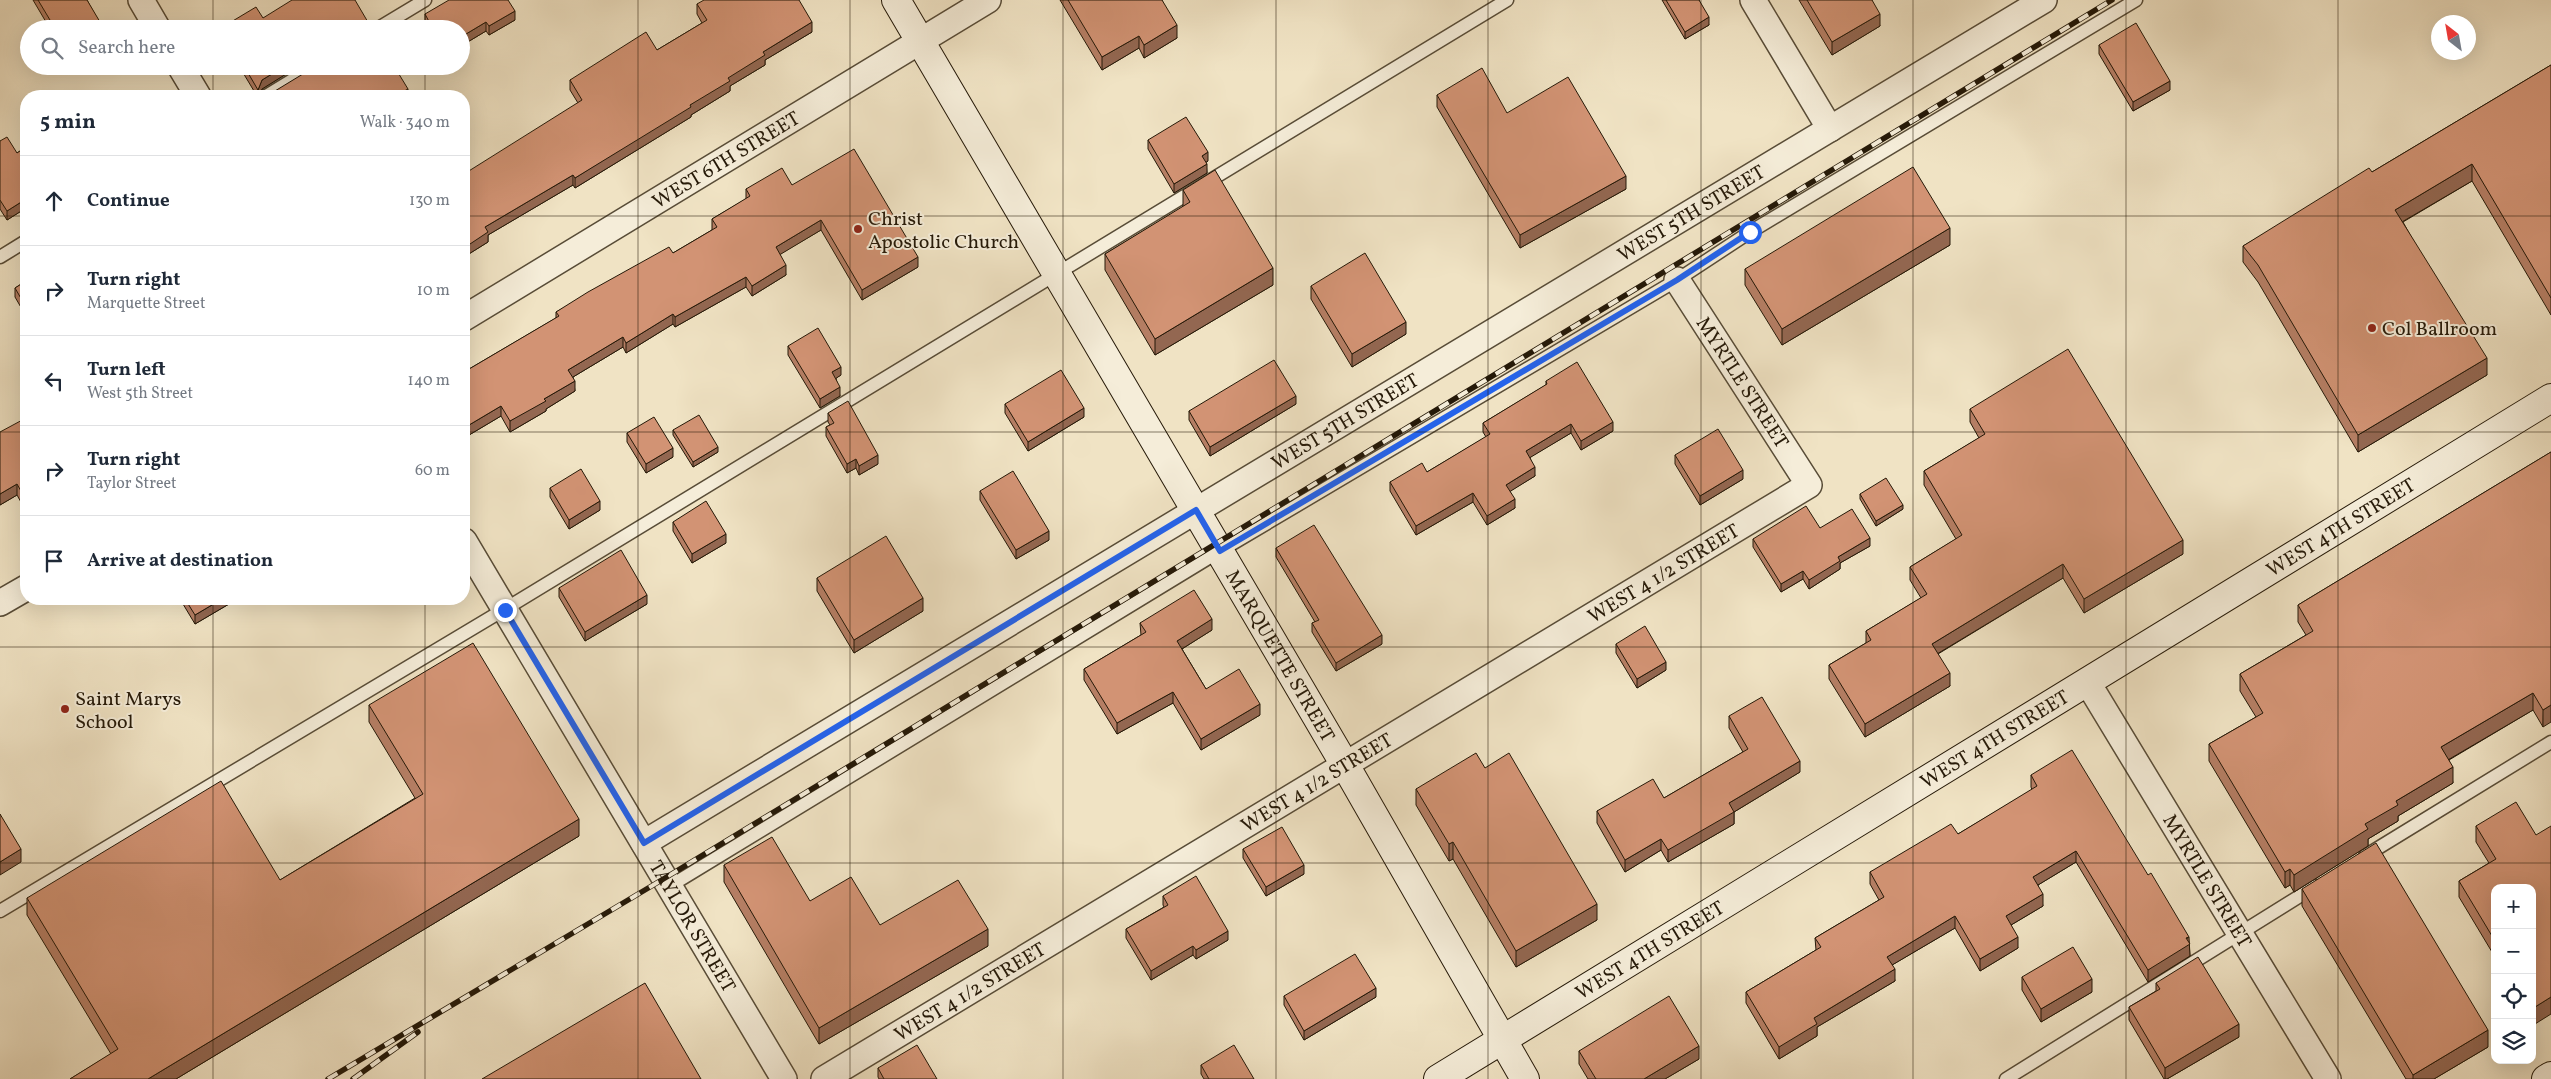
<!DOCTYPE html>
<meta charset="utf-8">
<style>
body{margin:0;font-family:Vollkorn,serif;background:#f6f6f7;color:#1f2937}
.controls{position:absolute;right:15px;bottom:15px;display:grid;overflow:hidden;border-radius:10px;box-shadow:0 5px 20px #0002}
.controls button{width:45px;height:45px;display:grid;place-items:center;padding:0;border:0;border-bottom:1px solid #e0e1e3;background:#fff;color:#1f2937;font:25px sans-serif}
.compass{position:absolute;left:2431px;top:15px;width:45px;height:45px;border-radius:50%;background:#fff;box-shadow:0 5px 20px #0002;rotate:329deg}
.stop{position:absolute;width:15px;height:15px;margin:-11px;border:4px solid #2563eb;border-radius:50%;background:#fff}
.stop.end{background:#2563eb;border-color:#fff;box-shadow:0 1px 5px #0008}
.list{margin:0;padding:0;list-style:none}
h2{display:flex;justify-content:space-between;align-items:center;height:65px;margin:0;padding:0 20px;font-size:21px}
h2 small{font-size:16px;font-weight:400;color:#747a83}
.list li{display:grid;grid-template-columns:32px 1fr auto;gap:15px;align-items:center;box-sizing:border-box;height:90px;padding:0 20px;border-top:1px solid #e0e1e3}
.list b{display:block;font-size:19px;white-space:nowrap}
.list p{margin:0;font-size:16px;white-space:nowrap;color:#747a83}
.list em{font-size:16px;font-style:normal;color:#747a83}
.icon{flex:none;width:28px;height:28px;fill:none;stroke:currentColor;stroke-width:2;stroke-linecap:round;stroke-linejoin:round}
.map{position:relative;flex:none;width:2551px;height:1079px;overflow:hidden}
.search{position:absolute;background:#fff;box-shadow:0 5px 20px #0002;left:20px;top:20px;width:450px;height:55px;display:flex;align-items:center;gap:12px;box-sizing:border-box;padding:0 18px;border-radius:28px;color:#747a83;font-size:19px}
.panel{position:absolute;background:#fff;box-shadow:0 5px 20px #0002;left:20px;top:90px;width:450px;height:515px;border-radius:20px}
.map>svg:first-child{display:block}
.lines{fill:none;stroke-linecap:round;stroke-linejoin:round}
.lane-casing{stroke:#584c37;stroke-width:15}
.street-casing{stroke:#584c37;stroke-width:28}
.secondary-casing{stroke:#251908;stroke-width:30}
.lane{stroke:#f5edd9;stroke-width:12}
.street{stroke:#f5edd9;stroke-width:25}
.secondary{stroke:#f5edd9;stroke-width:28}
.rail-casing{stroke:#251908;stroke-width:5.5}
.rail{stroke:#f5edd9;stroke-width:4;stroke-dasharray:11;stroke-linecap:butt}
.wall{fill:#b57e64;stroke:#251908}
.shaded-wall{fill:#936751;stroke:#251908}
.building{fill:#d29374;stroke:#251908}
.route{stroke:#2563eb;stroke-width:6}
.grid{fill:none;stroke:#251908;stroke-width:1;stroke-opacity:0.55}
.poi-dot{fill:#8f2418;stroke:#f5edd9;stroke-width:2}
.labels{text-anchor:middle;stroke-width:4;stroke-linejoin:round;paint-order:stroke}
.street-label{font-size:20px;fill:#251908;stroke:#f5edd9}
.poi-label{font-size:20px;fill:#251908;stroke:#f5edd9;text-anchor:start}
</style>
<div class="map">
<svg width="2551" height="1079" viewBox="0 0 2551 1079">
<rect width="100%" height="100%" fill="#f0e3c4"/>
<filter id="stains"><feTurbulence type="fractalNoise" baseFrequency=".004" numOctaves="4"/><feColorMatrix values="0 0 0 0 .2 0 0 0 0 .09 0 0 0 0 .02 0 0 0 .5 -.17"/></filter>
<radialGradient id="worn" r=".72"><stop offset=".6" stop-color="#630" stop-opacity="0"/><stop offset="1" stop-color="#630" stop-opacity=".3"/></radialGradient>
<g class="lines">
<defs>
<path id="lane" d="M377,29L425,0
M266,96L315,66
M0,257L26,241
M2365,856L2551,742
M670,886L1220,551L1677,280L1750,232L2136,0
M0,911L505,609L1507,0
M2006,1079L2316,886"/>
<g id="street">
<path d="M141,0L158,29"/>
<path d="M1753,0L1830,129"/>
<path d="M180,66L198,96"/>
<path id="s1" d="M464,318L988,0"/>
<path id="s2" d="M464,541L784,1079"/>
<path d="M0,603L26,588"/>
<path id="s3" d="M2088,683L2328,1079"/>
<path id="s4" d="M644,843L2044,0"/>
<path id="s5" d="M824,1079L1809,485L1677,280"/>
</g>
<g id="secondary">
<path id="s6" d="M896,0L1345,765L1525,1079"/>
<path id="s7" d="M1438,1079L2551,398"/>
<path d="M2546,1079L2551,1076"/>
</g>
</defs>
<!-- lane casing -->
<use href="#lane" class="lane-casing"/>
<!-- street casing -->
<use href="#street" class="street-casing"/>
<!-- secondary casing -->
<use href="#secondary" class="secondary-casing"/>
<!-- lane -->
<use href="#lane" class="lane"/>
<!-- street -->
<use href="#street" class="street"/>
<!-- secondary -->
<use href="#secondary" class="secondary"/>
<defs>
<path id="rail" d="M328,1079L665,878L2112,0
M353,1079L418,1032"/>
</defs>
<!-- rail casing -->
<use href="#rail" class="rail-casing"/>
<!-- rail -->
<use href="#rail" class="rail"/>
</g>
<!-- wall -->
<path class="wall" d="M33,0H87L103,29L46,22Z
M1060,0H1162L1177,38L1144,58L1139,48L1102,70Z
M1662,0H1699L1709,25L1685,39Z
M1799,0H1872L1880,26L1832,55Z
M697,4L812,32L765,60V65L730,86V91L691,115V117L575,188L573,185L488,235V242L464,257L578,103L570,90V80L657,50L702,23L697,14Z
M425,14L515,20L489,35L486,31L461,46V29H428L425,23Z
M2099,45L2170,90L2133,111L2099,54Z
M2551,65V315L2472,181L2403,222L2487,375L2358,452L2258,282L2243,262V246L2372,172Z
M239,66H299L262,89L261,93L270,94L408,96H260V93L259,96H257Z
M1437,95L1507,113L1626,189L1520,248L1437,107Z
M1148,140L1208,161L1206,162L1207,173L1174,193L1148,149Z
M0,141L17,153L26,147V208L7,220L0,209Z
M792,185L918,267L862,300L821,230L780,254L786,275L752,296L746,287L675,327L673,324L626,353L623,347L573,377L575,391L546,409V411L510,432L501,416L464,438V372L556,318V312L673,253L712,230V219L746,199V189Z
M1183,190L1273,285L1155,355L1105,270V254L1183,207Z
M1950,245L1782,345L1745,285V269Z
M26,281V316L15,297V288Z
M1311,286L1406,334L1352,367L1311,299Z
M788,346L841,375L836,378L840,396L820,408L788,355Z
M1546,381L1613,431L1581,450L1571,433L1530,457L1535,476L1510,491L1515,508L1487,525L1473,502L1416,535L1390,491V482L1427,472L1486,437L1483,432V423L1546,385Z
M1005,404L1084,417L1028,451L1005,413Z
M1296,404L1210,456L1189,420V411Z
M1970,409L2183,554L2084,613L2063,578L1938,654L1950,686L1865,737L1829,679V665L1866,643V631L1921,598L1910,580V567L1956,539L1924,485V471L1979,438L1970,422Z
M828,413L878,464L859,475L856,468L847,473L826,436V427L830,425L828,422Z
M26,418V511L17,495L0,505Z
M673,430L718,452L693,467L673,435Z
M627,433L673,457L646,473L627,442Z
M2551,452L2543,727L2533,710L2449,760L2453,783L2398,816V821L2368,839V846L2294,892L2290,885L2285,888L2209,761V744L2256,717L2240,691V674L2306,635L2298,622V605Z
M1675,455L1743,479L1700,505L1675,464Z
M550,488L600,510L569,529L550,497Z
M980,491L1049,540L1016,559L980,500Z
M1860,494L1903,509L1876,526L1860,499Z
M673,522L726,543L692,563L673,531Z
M1820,528L1870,546L1840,563V569L1809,589L1803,579L1781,592L1753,547V539Z
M1276,548L1382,644L1336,671L1312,632V623L1315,622L1276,557Z
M817,578L923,611L854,653L817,591Z
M559,588L647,604L585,641L559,597Z
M180,599H229V604L195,624Z
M1140,623L1212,630L1182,649L1206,689L1260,715L1201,750L1173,703L1117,734L1084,680V669L1141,635Z
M1616,644L1666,670L1637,688L1616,653Z
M369,705L579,836L176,1079H70L111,1054L27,915V898L280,880L415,798L369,722Z
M1729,716L1800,772L1734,812V824L1668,862L1661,850L1625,872L1597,823V811L1664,798L1743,752L1729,728Z
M1485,768L1597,920L1516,967L1453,859L1449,861L1416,805V789Z
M2031,775L2148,875L2189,942L2190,956L2148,982L2076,862L2038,885L2043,906L2011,925L2018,948L1980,971L1955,928L1892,965L1895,981L1817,1027V1036L1779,1059L1746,1003V992L1816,950L1815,938L1879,900L1870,884V872L1958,834L2032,790L2031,787Z
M2476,826L2536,835L2535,1024L2532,1020V888H2495V957L2459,897V881L2489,863L2476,842Z
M1243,849L1304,874L1266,896L1243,858Z
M724,865L810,901L880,925L988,946L819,1044L724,882Z
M2302,889L2488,1047L2434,1079H2406L2302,906Z
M1163,896L1228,940L1196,959L1193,955L1151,980L1126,938V929L1164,907L1163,905Z
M2022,977L2092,992L2041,1022L2022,990Z
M2156,983L2239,1037L2167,1079H2164L2129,1020V1007L2156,991Z
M1284,996L1376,997L1304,1040L1284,1005Z
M1579,1051L1699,1059L1665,1079H1588L1579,1064Z
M1201,1065L1254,1079H1204L1201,1074Z
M878,1068L937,1079H879L878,1077Z"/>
<!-- shaded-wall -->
<path class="shaded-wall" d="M515,11V20L489,35V26Z
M1880,14V26L1832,55V42Z
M1709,17V25L1685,39V32Z
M486,22V31L461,46V37Z
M812,22V32L765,60V65L730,86V91L691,115V117L575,188V178L690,105L763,52Z
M1177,25V38L1144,58V45Z
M1139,36V48L1102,70V57Z
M285,66H299L262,89L259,96H258V90L262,80Z
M2170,81V90L2133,111V102Z
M408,89V96H395Z
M1208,152V161L1202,165V156Z
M1207,164V173L1174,193V184Z
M2472,164V181L2395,226V210Z
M573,175V185L488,235V242L464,257V248L485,227Z
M1626,176V189L1520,248V235Z
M26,199V208L7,220V211Z
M821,220V230L776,257V247Z
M1950,228V245L1782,345V329Z
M918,257V267L862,300V290Z
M786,265V275L752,296V286Z
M1273,268V285L1155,355V339Z
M746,277V287L675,327V317Z
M673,314V324L626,353V343Z
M1406,322V334L1352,367V354Z
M623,337V347L568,380V370Z
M2487,358V375L2358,452V435Z
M841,367V375L832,381V372Z
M575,381V391L546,409V411L510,432V421L544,399Z
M840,387V396L820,408V399Z
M1296,396V404L1210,456V447Z
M501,406V416L464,438V428Z
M1084,408V417L1028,451V442Z
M1613,422V431L1581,450V441Z
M1571,424V433L1526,460V451Z
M718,447V452L693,467V462Z
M673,448V457L646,473V464Z
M878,455V464L859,475V466Z
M856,459V468L847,473V464Z
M1535,467V476L1506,494V485Z
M1743,470V479L1700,505V496Z
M17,484V495L0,505V494Z
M1473,493V502L1416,535V526Z
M1515,499V508L1487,525V516Z
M600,501V510L569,529V520Z
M1903,505V509L1876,526V521Z
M1049,531V540L1016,559V550Z
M726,534V543L692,563V554Z
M1870,538V546L1840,563V569L1809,589V580L1838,557Z
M2183,540V554L2084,613V599Z
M2063,564V578L1932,657V644Z
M1803,571V579L1781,592V584Z
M647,595V604L585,641V632Z
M923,598V611L854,653V640Z
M222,599H229V604L195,624V615Z
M1212,619V630L1177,652V641Z
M1382,635V644L1336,671V663Z
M1666,662V670L1637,688V679Z
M1950,673V686L1865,737V724Z
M1173,692V703L1117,734V723Z
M2533,693V710L2441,764V747Z
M1260,704V715L1201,750V739Z
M2551,705V722L2543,727V710Z
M1800,761V772L1734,812V824L1668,862V850L1729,803Z
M2453,767V783L2398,816V821L2368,839V846L2294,892V875L2396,801Z
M579,819V836L176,1079H148Z
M1661,839V850L1625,872V860Z
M1453,842V859L1449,861V844Z
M21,849V862L0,875V862Z
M2076,851V862L2033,888V877Z
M1304,865V874L1266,896V887Z
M2290,869V885L2285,888V872Z
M2043,894V906L2006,928V916Z
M1597,904V920L1516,967V951Z
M1955,916V928L1887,968V957Z
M988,929V946L819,1044V1028Z
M1228,931V940L1196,959V950Z
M2018,937V948L1980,971V959Z
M2189,937L2190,956L2148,982V970Z
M1193,946V955L1151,980V971Z
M1895,969V981L1817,1027V1036L1779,1059V1047L1814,1018Z
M2092,979V992L2041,1022V1009Z
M1376,988V997L1304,1040V1031Z
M2551,997V1014L2535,1024V1007Z
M2239,1024V1037L2167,1079H2165V1068Z
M2488,1030V1047L2434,1079H2413V1075Z
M1699,1046V1059L1665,1079H1644Z"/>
<!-- building -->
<path class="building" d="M38,0H87L103,27L101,29H35L50,20Z
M292,0H355L372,29H222L221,28L256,7L263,18Z
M449,0H508L515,11L489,26L486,22L461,37V29H433L425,14Z
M704,0H799L812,22L763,52L765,55L728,78L730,81L690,105L691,107L575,178L573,175L485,227L488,232L464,248V174L582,100L570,80L646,32L657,50L707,20L697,4Z
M1068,0H1162L1177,25L1144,45L1139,36L1102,57Z
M1666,0H1699L1709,17L1685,32Z
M1807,0H1872L1880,14L1832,42Z
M2136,23L2170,81L2133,102L2099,45Z
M2551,65V298L2472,164L2395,210L2487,358L2358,435L2258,265L2243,246L2369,168L2372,172Z
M244,66H285L262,80L258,90Z
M316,66H394L408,89L395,96H262L260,93L270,94Z
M1482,68L1507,113L1568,77L1626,176L1520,235L1437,95Z
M1186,117L1208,152L1202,156L1207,164L1174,184L1148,140Z
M7,137L17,153L26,147V199L7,211L0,200V141Z
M854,149L918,257L862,290L821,220L776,247L786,265L752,286L746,277L675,317L673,314L626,343L623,337L568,370L575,381L544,399L546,401L510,421L501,406L464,428V372L559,316L556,312L588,292L669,247L673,253L717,227L712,219L750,196L746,189L782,168L792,185Z
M1913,167L1950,228L1782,329L1745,269Z
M1215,170L1273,268L1155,339L1105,254L1190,202L1183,190Z
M1365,253L1406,322L1352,354L1311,286Z
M26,281V307L15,288Z
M818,328L841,367L832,372L840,387L820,399L788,346Z
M2068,349L2183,540L2084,599L2063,564L1932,644L1950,673L1865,724L1829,665L1871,640L1866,631L1927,594L1910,567L1962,535L1924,471L1985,434L1970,409Z
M1274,360L1296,396L1210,447L1189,411Z
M1577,362L1613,422L1581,441L1571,424L1526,451L1535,467L1506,485L1515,499L1487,516L1473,493L1416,526L1390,482L1422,463L1427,472L1490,434L1483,423L1547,384L1546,381Z
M1061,370L1084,408L1028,442L1005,404Z
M848,401L878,455L859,466L856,459L847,464L826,427L834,423L828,413Z
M699,415L718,447L693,462L673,430Z
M654,417L673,448L646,464L627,433Z
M26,418V500L17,484L0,494V432Z
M1718,429L1743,470L1700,496L1675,455Z
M2551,452V705L2543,710L2533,693L2441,747L2453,767L2396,801L2398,805L2365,824L2368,829L2294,875L2290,869L2285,872L2209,744L2263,713L2240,674L2313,631L2298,605Z
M581,469L600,501L569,520L550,488Z
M1013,471L1049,531L1016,550L980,491Z
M1886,478L1903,505L1876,521L1860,494Z
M706,501L726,534L692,554L673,522Z
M1806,506L1820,528L1852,509L1870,538L1838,557L1840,561L1809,580L1803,571L1781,584L1753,539Z
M1314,525L1382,635L1336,663L1312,623L1319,620L1276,548Z
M886,536L923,598L854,640L817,578Z
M621,550L647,595L585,632L559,588Z
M1194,590L1212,619L1177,641L1206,689L1239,669L1260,704L1201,739L1173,692L1117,723L1084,669L1146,632L1140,623Z
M185,599H222L195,615Z
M1645,626L1666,662L1637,679L1616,644Z
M473,643L579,819L148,1079H70L118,1049L27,898L221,781L280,880L423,794L369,705Z
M1762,697L1800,761L1729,803L1734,812L1668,850L1661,839L1625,860L1597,811L1653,779L1664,798L1748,749L1729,716Z
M2072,750L2148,875L2151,873L2189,937L2186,938L2190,944L2148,970L2076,851L2033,877L2043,894L2006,916L2018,937L1980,959L1955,916L1887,957L1895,969L1814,1018L1817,1024L1779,1047L1746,992L1821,947L1815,938L1884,897L1870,872L1951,824L1958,834L2037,786L2031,775Z
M1476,753L1485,768L1509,753L1597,904L1516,951L1453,842L1449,844L1416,789Z
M2516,802L2536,835L2551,826V997L2535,1007L2532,1003V888H2495V941L2459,881L2496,859L2476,826Z
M0,814L21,849L0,862Z
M1282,827L1304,865L1266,887L1243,849Z
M772,837L810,901L851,877L880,925L958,880L988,929L819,1028L724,865Z
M2376,843L2488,1030L2413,1075L2302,889Z
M1196,876L1228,931L1196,950L1193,946L1151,971L1126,929L1168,905L1163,896Z
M2073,947L2092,979L2041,1009L2022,977Z
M1355,954L1376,988L1304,1031L1284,996Z
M2198,957L2239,1024L2165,1068L2129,1007L2160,989L2156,983Z
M645,983L701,1079H482Z
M1669,996L1699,1046L1644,1079H1596L1579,1051Z
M917,1045L937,1079H884L878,1068Z
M1234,1045L1254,1079H1209L1201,1065Z"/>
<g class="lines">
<!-- route -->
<path class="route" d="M505,610L644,843L1196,510L1220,551L1677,280L1750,232"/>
</g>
<!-- grid -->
<path class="grid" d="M213,0V29M425,0V29M638,0V1079M850,0V1079M1063,0V1079M1276,0V1079M1488,0V1079M1701,0V1079M1913,0V1079M2126,0V1079M2338,0V1079M213,66V96M425,66V96M0,216H26M464,216H2551M0,432H26M464,432H2551M213,599V1079M425,599V1079M0,647H2551M0,863H2551"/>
<!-- markers -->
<g class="poi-dot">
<circle cx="858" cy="229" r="5"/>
<circle cx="2372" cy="328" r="5"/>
<circle cx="65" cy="709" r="5"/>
</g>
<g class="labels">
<!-- street labels -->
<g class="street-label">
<text dy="7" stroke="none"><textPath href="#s1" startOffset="306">WEST 6TH STREET</textPath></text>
<text dy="7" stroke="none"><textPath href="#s4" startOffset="1222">WEST 5TH STREET</textPath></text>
<text transform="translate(1743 382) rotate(57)" y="7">MYRTLE STREET</text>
<text dy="7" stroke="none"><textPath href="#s4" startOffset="818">WEST 5TH STREET</textPath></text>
<text dy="7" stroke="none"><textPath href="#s7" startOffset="1058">WEST 4TH STREET</textPath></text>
<text dy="7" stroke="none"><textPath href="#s5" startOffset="980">WEST 4 1/2 STREET</textPath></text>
<text dy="7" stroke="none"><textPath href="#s6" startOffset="760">MARQUETTE STREET</textPath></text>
<text dy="7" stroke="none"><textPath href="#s7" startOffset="652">WEST 4TH STREET</textPath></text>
<text dy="7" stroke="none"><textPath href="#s5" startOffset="575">WEST 4 1/2 STREET</textPath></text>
<text dy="7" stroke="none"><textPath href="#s3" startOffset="231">MYRTLE STREET</textPath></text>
<text dy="7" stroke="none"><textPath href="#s2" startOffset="448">TAYLOR STREET</textPath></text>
<text dy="7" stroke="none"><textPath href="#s7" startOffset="248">WEST 4TH STREET</textPath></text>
<text dy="7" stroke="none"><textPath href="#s5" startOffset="170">WEST 4 1/2 STREET</textPath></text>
</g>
<!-- poi labels -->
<g class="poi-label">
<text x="868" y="225">Christ<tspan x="868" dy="23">Apostolic Church</tspan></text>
<text x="2382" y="335">Col Ballroom</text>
<text x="75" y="705">Saint Marys<tspan x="75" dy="23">School</tspan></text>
</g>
</g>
<rect width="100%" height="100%" filter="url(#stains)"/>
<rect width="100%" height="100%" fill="url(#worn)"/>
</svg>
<div class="controls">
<button>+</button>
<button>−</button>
<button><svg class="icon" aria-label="locate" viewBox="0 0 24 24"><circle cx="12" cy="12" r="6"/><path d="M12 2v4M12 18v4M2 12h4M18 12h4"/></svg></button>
<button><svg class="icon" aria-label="layers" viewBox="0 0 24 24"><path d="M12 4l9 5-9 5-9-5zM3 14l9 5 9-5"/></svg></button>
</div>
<svg class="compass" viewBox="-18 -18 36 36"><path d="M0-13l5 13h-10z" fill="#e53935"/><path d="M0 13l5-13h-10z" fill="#747a83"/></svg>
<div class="stop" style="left:1750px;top:232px"></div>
<div class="stop end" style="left:505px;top:610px"></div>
<div class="search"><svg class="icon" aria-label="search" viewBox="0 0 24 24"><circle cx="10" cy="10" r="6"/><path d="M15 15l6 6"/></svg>Search here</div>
<section class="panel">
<h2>5 min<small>Walk · 340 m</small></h2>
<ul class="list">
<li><svg class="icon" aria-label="ahead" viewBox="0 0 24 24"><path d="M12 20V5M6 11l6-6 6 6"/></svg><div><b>Continue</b></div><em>130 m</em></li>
<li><svg class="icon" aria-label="right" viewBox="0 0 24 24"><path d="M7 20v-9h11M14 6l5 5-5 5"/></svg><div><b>Turn right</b><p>Marquette Street</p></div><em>10 m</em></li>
<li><svg class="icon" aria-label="left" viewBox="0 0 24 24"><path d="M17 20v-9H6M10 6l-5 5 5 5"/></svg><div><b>Turn left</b><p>West 5th Street</p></div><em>140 m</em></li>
<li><svg class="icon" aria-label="right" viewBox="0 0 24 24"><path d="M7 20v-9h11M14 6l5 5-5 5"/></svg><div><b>Turn right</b><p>Taylor Street</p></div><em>60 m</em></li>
<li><svg class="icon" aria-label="arrive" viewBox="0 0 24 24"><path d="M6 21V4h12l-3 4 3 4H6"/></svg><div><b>Arrive at destination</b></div></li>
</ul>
</section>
</div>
